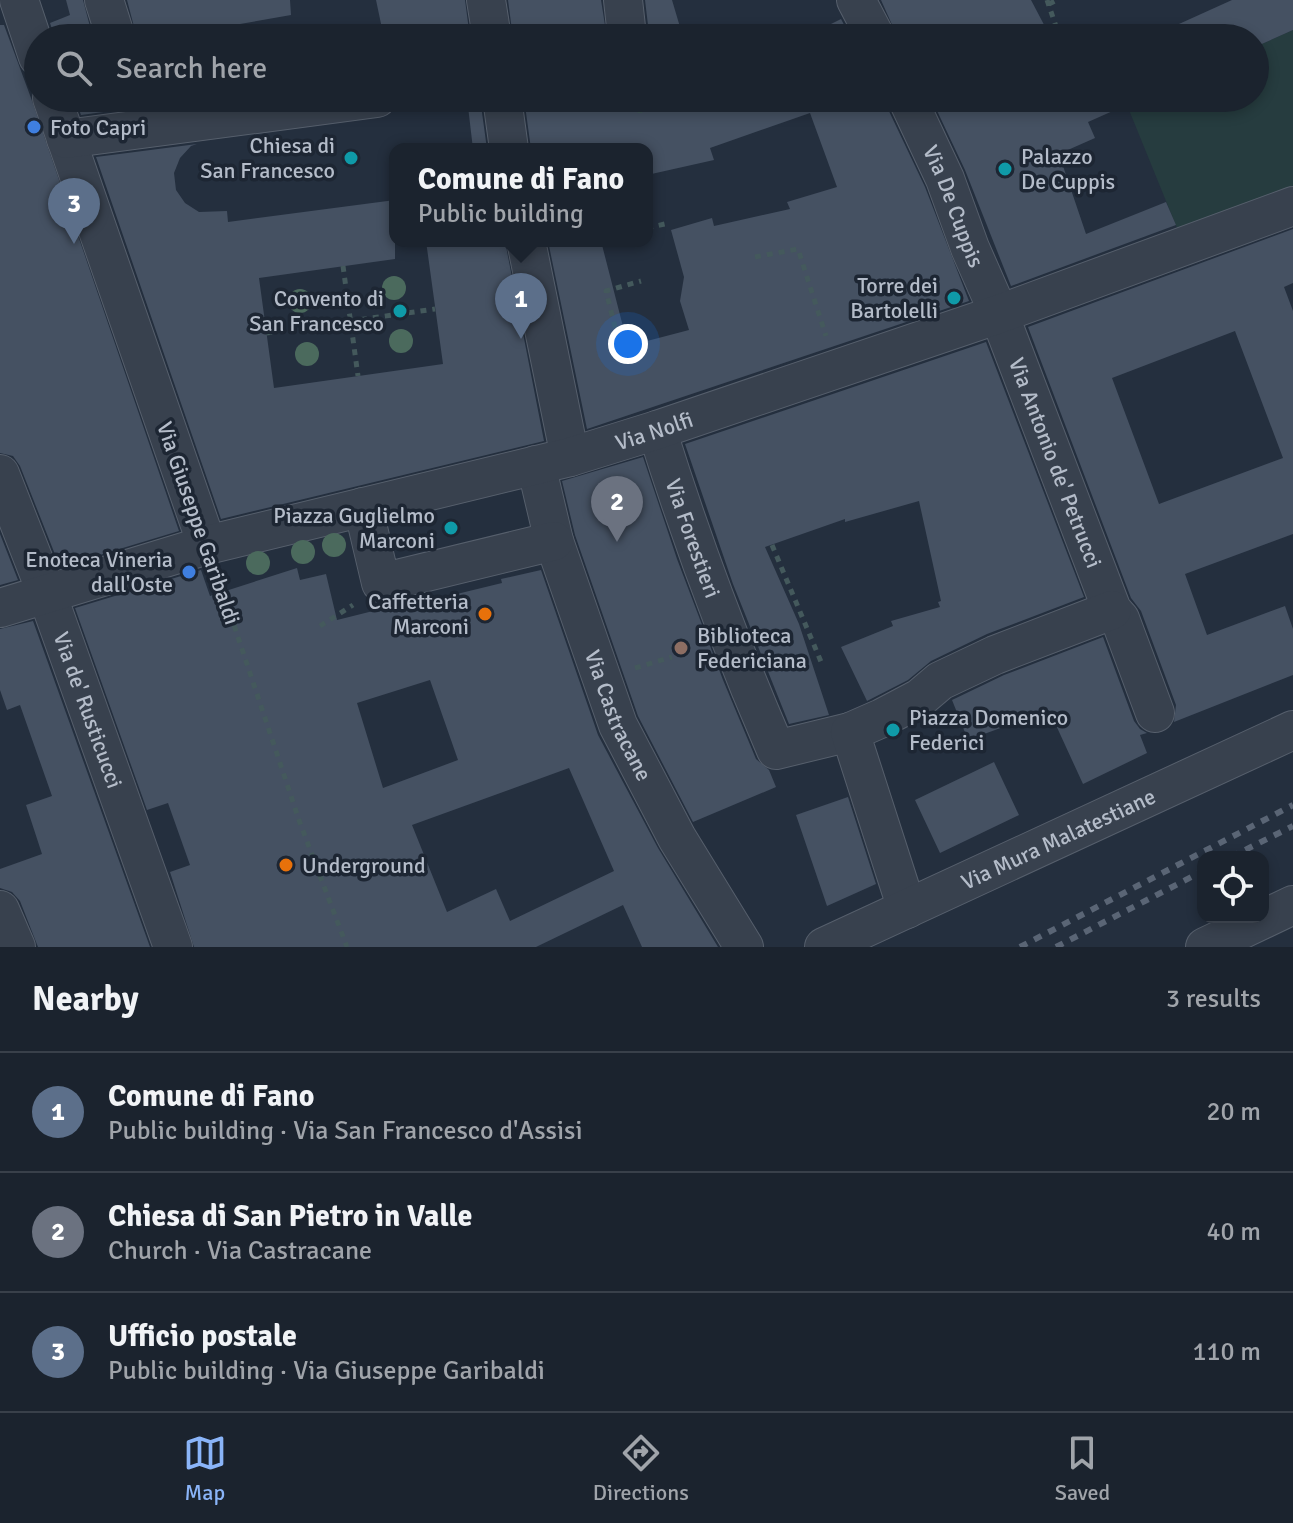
<!DOCTYPE html>
<meta charset="utf-8">
<style>
body{margin:0;font-family:Signika,sans-serif;background:#282f3a;color:#f1f3f6}
.controls{position:absolute;right:24px;bottom:24px;display:grid;overflow:hidden;border-radius:16px;box-shadow:0 4px 12px #0003}
.controls button{width:72px;height:72px;display:grid;place-items:center;padding:0;border:0;border-bottom:2px solid #39404a;background:#1b232e;color:#f1f3f6;font:40px sans-serif}
.you{position:absolute;left:628px;top:344px;width:28px;height:28px;margin:-20px;border:6px solid #fff;border-radius:50%;background:#1a73e8;box-shadow:0 0 0 12px #1a73e833}
.badge{display:grid;place-items:center;width:52px;height:52px;border-radius:50%;background:#8ab4f8;color:#fff;font-size:26px;font-weight:700}
.pin{position:absolute;translate:-50% -66px;filter:drop-shadow(0 2px 4px #0008)}
.pin::after{content:'';position:absolute;top:42px;width:28px;height:24px;background:inherit;clip-path:polygon(0 0,100% 0,50% 100%)}
.popup{position:absolute;left:389px;top:143px;width:264px;height:104px;box-sizing:border-box;display:grid;place-content:center;border-radius:16px;background:#1b232e;filter:drop-shadow(0 2px 6px #0005);font-size:26px;white-space:nowrap;color:#a0a4aa}
.popup b{font-size:30px;color:#f1f3f6}
.popup::after{content:'';position:absolute;left:50%;top:100%;margin-left:-16px;border:16px solid transparent;border-top-color:#1b232e}
.list{margin:0;padding:0;list-style:none}
h2{display:flex;justify-content:space-between;align-items:center;height:104px;margin:0;padding:0 32px;font-size:34px}
h2 small{font-size:26px;font-weight:400;color:#a0a4aa}
.list li{display:grid;grid-template-columns:52px 1fr auto;gap:24px;align-items:center;box-sizing:border-box;height:120px;padding:0 32px;border-top:2px solid #39404a}
.list b{display:block;font-size:30px;white-space:nowrap}
.list p{margin:0;font-size:26px;white-space:nowrap;color:#a0a4aa}
.list em{font-size:26px;font-style:normal;color:#a0a4aa}
.icon{flex:none;width:44px;height:44px;fill:none;stroke:currentColor;stroke-width:2;stroke-linecap:round;stroke-linejoin:round}
.map{position:relative;flex:none;width:1293px;height:947px;overflow:hidden}
.search{position:absolute;background:#1b232e;box-shadow:0 4px 12px #0003;left:24px;right:24px;top:24px;height:88px;display:flex;align-items:center;gap:20px;box-sizing:border-box;padding:0 28px;border-radius:44px;color:#a0a4aa;font-size:30px}
.sheet{height:464px;background:#1b232e}
nav{display:flex;justify-content:space-around;align-items:center;box-sizing:border-box;height:112px;border-top:2px solid #39404a;background:#1b232e;font-size:22px;color:#a0a4aa}
nav a{display:grid;justify-items:center;gap:4px}
nav .on{color:#8ab4f8}
.map>svg:first-child{display:block}
.green{fill:#263c3f}
.building{fill:#455162;fill-rule:evenodd}
.lines{fill:none;stroke-linecap:round;stroke-linejoin:round}
.minor-casing{stroke:#565f6c;stroke-width:40}
.path{stroke:#44595c;stroke-width:5;stroke-dasharray:6 6;stroke-linecap:butt}
.minor{stroke:#38414e;stroke-width:38}
.rail{stroke:#5a6575;stroke-width:6;stroke-dasharray:8 8;stroke-linecap:butt}
.tree{fill:#4b6a5d}
.shop-dot{fill:#3f7fe0;stroke:#1d2633;stroke-width:3}
.culture-dot{fill:#0f9aa8;stroke:#1d2633;stroke-width:3}
.food-dot{fill:#e8710a;stroke:#1d2633;stroke-width:3}
.education-dot{fill:#8d6e63;stroke:#1d2633;stroke-width:3}
.labels{text-anchor:middle;stroke-width:7;stroke-linejoin:round;paint-order:stroke}
.poi-label{font-size:22px;fill:#b4bcc9;stroke:#1d2633;text-anchor:end}
.street-label{font-size:22px;fill:#b4bcc9;stroke:#1d2633}
</style>
<div class="map">
<svg width="1293" height="947" viewBox="0 0 1293 947">
<rect width="100%" height="100%" fill="#242f3e"/>
<!-- green -->
<path class="green" d="M1293,30V191L1179,233L1127,105L1142,98H1255V47Z"/>
<!-- building -->
<path class="building" d="M66,0H83L93,38H55L50,23L70,15Z
M127,0H290L291,15L217,28V38H137Z
M376,0H465L470,38H384Z
M508,0H601L607,38H513Z
M645,0H672L680,27L666,30L667,38H645L648,25Z
M881,0H1031L1051,38H898Z
M1232,0H1293V30L1255,47V38H1148Z
M841,19L851,38H803Z
M0,25H4L31,98L179,531L60,567L20,466L13,456L0,453Z
M75,98H209L81,115Z
M467,98H480L487,149H473Z
M524,98H632L634,110L707,98H885L887,107L925,187L969,301L587,429L548,241H601L628,346L689,330L680,301L684,277L671,230L712,218L714,226L790,209L787,202L837,187L810,113L710,148L714,160L647,175V149H531Z
M931,98H1142L1088,122L1095,138L1061,153L1065,165L1063,166L1086,234L1166,202L1176,225L1011,286L965,170Z
M197,144L191,146L180,158L174,173L176,190L185,203L199,212L227,211L228,222L395,200V259L259,278L274,388L443,364L426,241H505L544,441L221,519L96,157Z
M1293,229V283L1284,287L1293,311V534L1185,574L1207,635L1285,606L1293,629V675L1174,722L1176,705L1141,611L1131,598L1028,327ZM1235,331L1283,458L1159,504L1112,378Z
M986,342L1084,597L987,634L931,661L908,680L867,701L841,647L893,626L891,621L940,607L938,602L941,601L919,501L845,522V519L765,547L799,624L829,715L789,724L733,584L685,444Z
M643,457L677,559L723,680L756,759L769,770L776,787L693,822L638,716L575,535L562,481Z
M0,534L18,580L0,585Z
M297,568L300,580L326,574L337,620L397,605V609L465,592L502,583L501,579L541,570L598,735L658,848L718,947H642L623,905L536,947H194L170,872L190,865L168,803L147,810L75,608L201,570L210,596ZM430,680L458,760L383,788L357,703ZM569,768L614,871L510,921L496,889L447,912L412,825Z
M33,621L150,947H38L20,901L12,892L0,888V869L42,854L26,805L52,796L20,705L7,710L0,690V629Z
M1103,637L1134,721L1140,729L1147,733L1140,735L1147,753L1083,784L1049,710L968,740L952,700L1004,675Z
M994,762L1019,815L940,853L915,800Z
M848,797L876,884L827,906L796,815Z"/>
<g class="lines">
<defs>
<g id="minor">
<path d="M19,0L38,57"/>
<path d="M104,0L116,38"/>
<path d="M486,0L492,38"/>
<path d="M623,0L626,27"/>
<path d="M856,0L876,38"/>
<path d="M52,98L207,545"/>
<path d="M502,98L509,149"/>
<path id="s1" d="M907,98L945,179L970,248L999,314L1112,610L1120,619L1155,713"/>
<path d="M66,139L377,98"/>
<path d="M526,241L570,457"/>
<path id="s2" d="M657,430C691,539 731,646 776,750L850,732"/>
<path id="s3" d="M536,465L554,541L618,725L677,838L744,947"/>
<path id="s4" d="M0,474L47,594L173,947"/>
<path d="M363,507L381,583L554,541"/>
<path id="s5" d="M0,608L207,545L570,457L657,430L999,314L1293,206"/>
<path d="M907,909L850,732L882,718L920,698L940,681L995,655L1112,610"/>
<path d="M0,910L16,947"/>
<path id="s6" d="M824,947L1293,730"/>
<path d="M1205,947L1293,905"/>
</g>
</defs>
<!-- minor casing -->
<use href="#minor" class="minor-casing"/>
<!-- path -->
<path class="path" d="M1047,0L1060,38
M1049,4L1057,0
M638,98L640,113
M647,228L669,223
M632,241L633,245
M755,257L798,249L826,336
M343,266L358,376
M266,333L435,309
M638,355L623,359L606,291L641,281
M772,545L822,664
M219,580L300,823L347,947
M320,626L353,605
M635,668L672,657"/>
<!-- minor -->
<use href="#minor" class="minor"/>
<!-- rail -->
<path class="rail" d="M1231,857L1293,826
M1020,947L1293,805
M1056,947L1203,871"/>
</g>
<!-- trees -->
<g class="tree">
<circle cx="394" cy="288" r="12"/>
<circle cx="300" cy="301" r="12"/>
<circle cx="401" cy="341" r="12"/>
<circle cx="307" cy="354" r="12"/>
<circle cx="334" cy="545" r="12"/>
<circle cx="303" cy="552" r="12"/>
<circle cx="258" cy="563" r="12"/>
</g>
<!-- markers -->
<g class="shop-dot">
<circle cx="34" cy="127" r="8"/>
<circle cx="189" cy="572" r="8"/>
</g>
<g class="culture-dot">
<circle cx="351" cy="158" r="8"/>
<circle cx="1005" cy="169" r="8"/>
<circle cx="954" cy="298" r="8"/>
<circle cx="400" cy="311" r="8"/>
<circle cx="451" cy="528" r="8"/>
<circle cx="893" cy="730" r="8"/>
</g>
<g class="food-dot">
<circle cx="485" cy="614" r="8"/>
<circle cx="286" cy="865" r="8"/>
</g>
<circle class="education-dot" cx="681" cy="648" r="8"/>
<g class="labels">
<!-- poi labels -->
<g class="poi-label">
<text x="50" y="135" text-anchor="start">Foto Capri</text>
<text x="335" y="153">Chiesa di<tspan x="335" dy="25">San Francesco</tspan></text>
<text x="1021" y="164" text-anchor="start">Palazzo<tspan x="1021" dy="25">De Cuppis</tspan></text>
<text x="938" y="293">Torre dei<tspan x="938" dy="25">Bartolelli</tspan></text>
<text x="384" y="306">Convento di<tspan x="384" dy="25">San Francesco</tspan></text>
<text x="435" y="523">Piazza Guglielmo<tspan x="435" dy="25">Marconi</tspan></text>
<text x="173" y="567">Enoteca Vineria<tspan x="173" dy="25">dall'Oste</tspan></text>
<text x="469" y="609">Caffetteria<tspan x="469" dy="25">Marconi</tspan></text>
<text x="697" y="643" text-anchor="start">Biblioteca<tspan x="697" dy="25">Federiciana</tspan></text>
<text x="909" y="725" text-anchor="start">Piazza Domenico<tspan x="909" dy="25">Federici</tspan></text>
<text x="302" y="873" text-anchor="start">Underground</text>
</g>
<!-- street labels -->
<g class="street-label">
<text dy="8" stroke="none"><textPath href="#s1" startOffset="118">Via De Cuppis</textPath></text>
<text dy="8" stroke="none"><textPath href="#s5" startOffset="678">Via Nolfi</textPath></text>
<text dy="8" stroke="none"><textPath href="#s1" startOffset="394">Via Antonio de' Petrucci</textPath></text>
<text transform="translate(199 523) rotate(71)" y="8">Via Giuseppe Garibaldi</text>
<text dy="8" stroke="none"><textPath href="#s2" startOffset="114">Via Forestieri</textPath></text>
<text dy="8" stroke="none"><textPath href="#s4" startOffset="252">Via de' Rusticucci</textPath></text>
<text dy="8" stroke="none"><textPath href="#s3" startOffset="264">Via Castracane</textPath></text>
<text dy="8" stroke="none"><textPath href="#s6" startOffset="258">Via Mura Malatestiane</textPath></text>
</g>
</g>
</svg>
<div class="controls">
<button><svg class="icon" aria-label="locate" viewBox="0 0 24 24"><circle cx="12" cy="12" r="6"/><path d="M12 2v4M12 18v4M2 12h4M18 12h4"/></svg></button>
</div>
<div class="you"></div>
<div class="pin badge" style="left:521px;top:339px;background:#5c6f8a">1</div>
<div class="popup"><b>Comune di Fano</b>Public building</div>
<div class="pin badge" style="left:617px;top:542px;background:#6b7280">2</div>
<div class="pin badge" style="left:74px;top:244px;background:#5c6f8a">3</div>
<div class="search"><svg class="icon" aria-label="search" viewBox="0 0 24 24"><circle cx="10" cy="10" r="6"/><path d="M15 15l6 6"/></svg>Search here</div>
</div>
<section class="sheet">
<h2>Nearby<small>3 results</small></h2>
<ul class="list">
<li><span class="badge" style="background:#5c6f8a">1</span><div><b>Comune di Fano</b><p>Public building · Via San Francesco d'Assisi</p></div><em>20 m</em></li>
<li><span class="badge" style="background:#6b7280">2</span><div><b>Chiesa di San Pietro in Valle</b><p>Church · Via Castracane</p></div><em>40 m</em></li>
<li><span class="badge" style="background:#5c6f8a">3</span><div><b>Ufficio postale</b><p>Public building · Via Giuseppe Garibaldi</p></div><em>110 m</em></li>
</ul>
</section>
<nav>
<a class="on"><svg class="icon" aria-label="map" viewBox="0 0 24 24"><path d="M3 6l6-2 6 2 6-2v14l-6 2-6-2-6 2zM9 4v14M15 6v14"/></svg>Map</a>
<a><svg class="icon" aria-label="directions" viewBox="0 0 24 24"><path d="M12 3l9 9-9 9-9-9zM9 14v-3h6M13 9l2 2-2 2"/></svg>Directions</a>
<a><svg class="icon" aria-label="saved" viewBox="0 0 24 24"><path d="M7 4h10v16l-5-4-5 4z"/></svg>Saved</a>
</nav>
